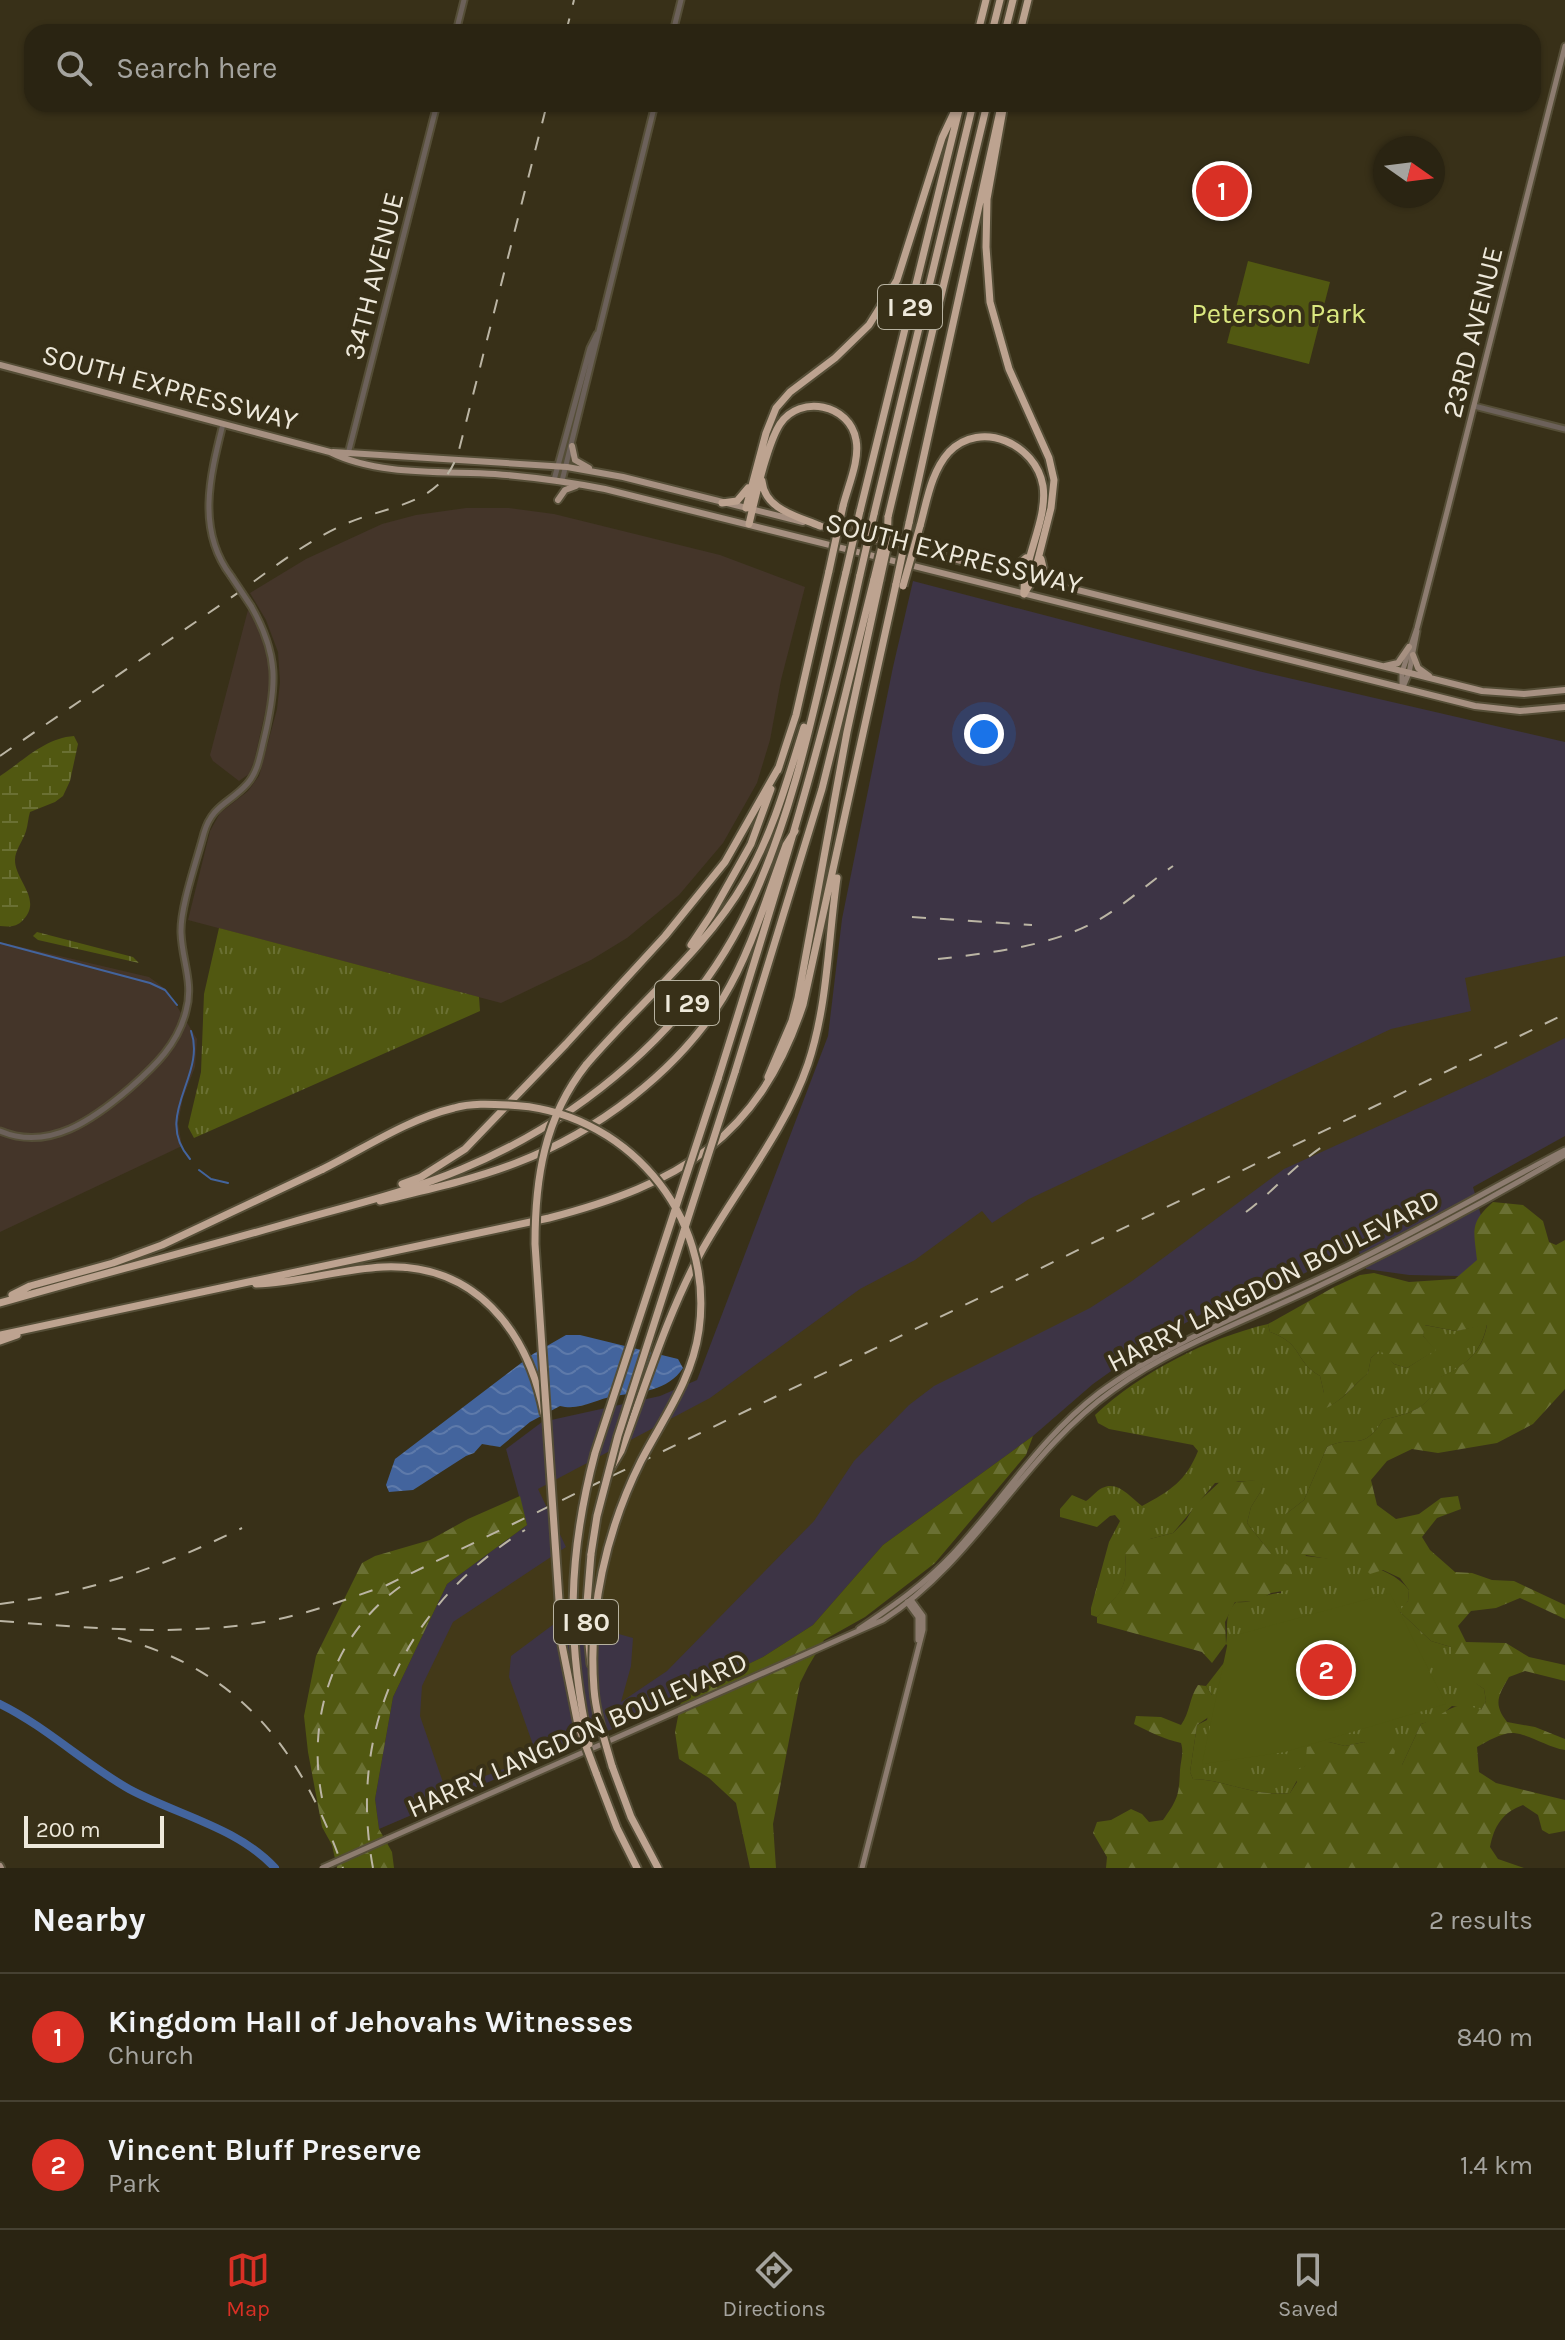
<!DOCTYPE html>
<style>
body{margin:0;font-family:Karla,sans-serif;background:#363020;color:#f1f3f6}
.compass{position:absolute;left:1373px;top:136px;width:72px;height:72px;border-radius:50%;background:#2a2412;box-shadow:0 2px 6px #0004;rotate:104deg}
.scale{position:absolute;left:24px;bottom:20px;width:140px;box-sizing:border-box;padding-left:8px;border:4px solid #eee9db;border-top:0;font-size:22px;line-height:28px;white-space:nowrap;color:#eee9db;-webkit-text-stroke:6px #383018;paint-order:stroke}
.you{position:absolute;left:984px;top:734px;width:28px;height:28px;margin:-20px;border:6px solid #fff;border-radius:50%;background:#1a73e8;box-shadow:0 0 0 12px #1a73e833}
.badge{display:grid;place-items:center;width:52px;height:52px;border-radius:50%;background:#d93025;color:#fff;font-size:26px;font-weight:700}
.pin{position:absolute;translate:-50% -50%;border:4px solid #fff;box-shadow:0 2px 8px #0006}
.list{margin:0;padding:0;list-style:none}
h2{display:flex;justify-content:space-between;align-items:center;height:104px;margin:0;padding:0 32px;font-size:34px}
h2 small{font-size:26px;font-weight:400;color:#a5a49f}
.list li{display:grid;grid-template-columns:52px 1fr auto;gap:24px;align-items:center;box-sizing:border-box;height:128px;padding:0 32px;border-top:2px solid #464132}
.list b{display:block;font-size:30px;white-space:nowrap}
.list p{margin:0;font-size:26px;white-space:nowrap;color:#a5a49f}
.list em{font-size:26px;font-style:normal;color:#a5a49f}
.icon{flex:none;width:44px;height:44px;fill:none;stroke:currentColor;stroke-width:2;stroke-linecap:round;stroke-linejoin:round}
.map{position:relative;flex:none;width:1565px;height:1868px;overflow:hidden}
.search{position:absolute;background:#2a2412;box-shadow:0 2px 6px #0004;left:24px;right:24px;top:24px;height:88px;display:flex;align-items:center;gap:20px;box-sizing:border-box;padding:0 28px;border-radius:24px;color:#a5a49f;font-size:30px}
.sheet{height:360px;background:#2a2412}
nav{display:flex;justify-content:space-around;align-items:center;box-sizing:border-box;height:112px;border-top:2px solid #464132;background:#2a2412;font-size:22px;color:#a5a49f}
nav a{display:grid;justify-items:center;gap:4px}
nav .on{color:#d93025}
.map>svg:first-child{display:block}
.commercial{fill:#443529}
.industrial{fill:#3d3445}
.built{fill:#433918}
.grass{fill:url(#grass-tufts)}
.forest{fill:url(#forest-firs)}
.wetland{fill:url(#wetland-marsh)}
.park{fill:#515811}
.water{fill:url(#water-waves)}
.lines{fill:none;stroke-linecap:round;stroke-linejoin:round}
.stream{stroke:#43649d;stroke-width:2}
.river{stroke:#43649d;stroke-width:8}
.tertiary-casing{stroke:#554e37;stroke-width:9}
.secondary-casing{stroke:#554e37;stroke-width:9}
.primary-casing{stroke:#554e37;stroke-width:10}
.motorway-casing{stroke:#554e37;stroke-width:11}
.tertiary{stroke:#6c615a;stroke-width:5}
.secondary{stroke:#8d7c70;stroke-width:5}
.primary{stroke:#a69081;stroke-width:6}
.motorway{stroke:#bda390;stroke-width:7}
.rail{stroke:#bbb5a4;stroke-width:2;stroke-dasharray:14 14;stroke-linecap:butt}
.tertiary-bridge-casing{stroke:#554e37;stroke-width:9;stroke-linecap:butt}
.secondary-bridge-casing{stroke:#554e37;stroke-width:9;stroke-linecap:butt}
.motorway-bridge-casing{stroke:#554e37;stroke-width:11;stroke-linecap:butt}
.tertiary-bridge{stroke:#6c615a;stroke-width:5}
.secondary-bridge{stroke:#8d7c70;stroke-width:5}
.motorway-bridge{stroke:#bda390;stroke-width:7}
.labels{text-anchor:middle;stroke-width:8;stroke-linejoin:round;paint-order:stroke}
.shield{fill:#383018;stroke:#b7b2a0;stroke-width:2}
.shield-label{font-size:26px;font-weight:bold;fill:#eee9db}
.street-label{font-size:28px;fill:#eee9db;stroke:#383018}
.park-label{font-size:28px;fill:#dbe880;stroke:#383018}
</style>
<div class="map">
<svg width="1565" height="1868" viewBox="0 0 1565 1868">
<defs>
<pattern id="grass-tufts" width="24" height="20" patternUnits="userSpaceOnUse" patternTransform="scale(2)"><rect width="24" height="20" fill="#515811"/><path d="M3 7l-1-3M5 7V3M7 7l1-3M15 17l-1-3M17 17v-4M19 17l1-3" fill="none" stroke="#6a7033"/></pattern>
<pattern id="forest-firs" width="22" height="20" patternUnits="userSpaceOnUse" patternTransform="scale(2)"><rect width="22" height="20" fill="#515811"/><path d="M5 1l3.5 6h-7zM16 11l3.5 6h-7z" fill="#6a7033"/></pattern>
<pattern id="wetland-marsh" width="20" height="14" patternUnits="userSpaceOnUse" patternTransform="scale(2)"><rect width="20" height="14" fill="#515811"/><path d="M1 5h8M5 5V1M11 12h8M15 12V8" fill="none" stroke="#6a7033"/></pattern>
<pattern id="water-waves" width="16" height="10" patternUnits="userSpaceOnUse" patternTransform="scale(2)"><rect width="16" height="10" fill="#43649d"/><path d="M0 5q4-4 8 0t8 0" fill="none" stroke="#5e7aaa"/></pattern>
</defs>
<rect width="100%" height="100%" fill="#383018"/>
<!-- commercial -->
<path class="commercial" d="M466,508H509L554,514L720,555L805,587L781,680L770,740L757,783L723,843L679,895L627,938L591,960L501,1003L188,920L210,831L220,813L248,791L259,776L277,709L280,682L278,652L266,620L250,593L306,559L382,524L416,515Z
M248,610L257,625L268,655L270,690L254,762L249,774L239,781L213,761L210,755Z
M0,942L149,977L167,990L197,1039L195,1067L183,1098L178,1123L182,1146L0,1232Z"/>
<!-- industrial -->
<path class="industrial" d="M913,581L1258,671L1565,742V1136L1473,1187L1482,1219L1484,1259L1459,1276L1409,1275L1366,1269L1357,1247L1277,1287L1270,1275L1152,1342L1093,1384L1033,1436L883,1545L813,1625L763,1657L645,1715L379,1829L375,1799L393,1697L447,1584L527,1525L506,1449L542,1422L660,1396L697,1380L828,1036L842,919L893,667Z"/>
<!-- built -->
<path class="built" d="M1565,956V1038L1489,1076L1284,1169L1132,1281L1090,1308L934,1386L909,1405L854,1461L814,1521L667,1671L621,1702L631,1666L633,1638L562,1618L511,1656L509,1677L537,1756L446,1791L420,1716L422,1686L453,1622L566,1547L538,1489L710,1398L860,1289L915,1260L982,1211L992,1223L1029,1199L1391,1029L1471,1011L1465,978Z"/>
<!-- grass -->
<path class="grass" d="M219,928L479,997L480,1011L194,1138L188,1127L201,1072L204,994Z
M1268,1324L1270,1332C1304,1344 1293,1360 1320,1376L1324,1393V1408C1341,1403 1354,1385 1368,1373L1371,1358L1381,1349L1394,1364L1407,1368L1435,1350L1423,1336L1424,1325L1456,1331L1487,1324C1482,1352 1465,1366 1441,1377C1429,1410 1413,1412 1383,1420C1361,1454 1355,1433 1327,1447L1304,1500L1286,1514L1306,1556C1339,1560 1388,1562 1409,1590L1408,1601L1400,1612L1431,1641L1451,1647C1456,1666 1468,1678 1484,1689L1486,1701L1481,1710L1452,1706L1437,1719L1421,1724L1402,1765H1392L1364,1742L1345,1746L1329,1742L1305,1766L1290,1793C1252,1797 1228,1780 1193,1779L1190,1772L1197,1725L1207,1720L1212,1695L1206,1686L1233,1651L1226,1644C1229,1627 1223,1616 1236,1602C1256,1604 1264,1593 1281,1593L1279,1560L1269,1551L1247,1523L1251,1507L1261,1491L1263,1480L1215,1483L1173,1533L1150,1539L1125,1554C1129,1589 1119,1594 1097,1617L1091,1615V1608L1109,1542L1120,1521L1115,1515L1110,1516L1097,1527L1060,1517V1509L1072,1495L1086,1501C1092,1497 1096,1491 1102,1488C1118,1480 1130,1497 1142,1506C1170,1491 1186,1481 1198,1451L1193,1445L1109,1429L1098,1423L1095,1415C1141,1372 1208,1338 1268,1324Z"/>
<!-- forest -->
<path class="forest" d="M1493,1202L1523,1205L1543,1221L1549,1242L1556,1245L1565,1240V1389L1533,1424L1497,1443L1438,1453L1412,1449L1387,1461L1371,1480L1377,1505L1396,1519L1419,1514L1441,1498L1458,1496L1461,1509L1437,1518L1422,1537L1430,1550L1455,1572L1472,1573L1492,1580L1514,1581L1565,1605V1619L1520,1598L1496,1608L1471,1611L1458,1626L1466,1642L1506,1643L1529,1657L1565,1665V1681L1525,1671L1509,1677C1498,1696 1493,1704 1507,1722L1535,1727L1565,1739V1750C1547,1747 1531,1735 1514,1733C1502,1732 1488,1741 1477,1747L1479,1772L1496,1783L1565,1800V1831L1549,1834L1542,1830L1538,1815L1523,1805C1503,1812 1494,1826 1490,1847L1498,1859L1524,1868H1106L1107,1857L1093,1833L1097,1822L1111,1820L1131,1809L1142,1814L1149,1822L1163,1820C1178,1799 1179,1795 1180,1770C1181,1759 1184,1753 1181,1743C1163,1739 1150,1732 1134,1724L1136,1716L1161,1717L1181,1725C1190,1713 1189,1698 1198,1685L1206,1686L1212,1695L1216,1712L1197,1725L1190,1772L1193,1779C1228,1780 1252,1797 1290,1793L1297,1782L1294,1772L1305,1766L1307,1747L1329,1742L1345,1746L1364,1742L1373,1747L1380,1742L1390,1743L1395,1751L1392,1764L1402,1765L1421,1724C1448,1715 1452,1697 1481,1710L1486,1701L1484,1689L1453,1668L1451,1647L1431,1641L1399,1611L1408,1601L1409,1590L1400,1578L1383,1570L1370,1574L1361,1565L1289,1552L1279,1540L1286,1514L1304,1500L1327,1447C1355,1433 1361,1454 1383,1420C1413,1412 1429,1410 1440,1377C1465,1366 1482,1352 1487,1325L1456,1331L1425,1325L1423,1336L1436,1350L1407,1368L1394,1364L1380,1350L1371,1358L1368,1373C1354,1385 1340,1403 1324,1409V1393L1320,1376C1293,1360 1304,1344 1270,1332L1268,1324L1334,1287L1360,1275L1374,1273L1409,1282L1455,1279L1477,1260C1474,1231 1469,1223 1493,1202Z
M1033,1436L1026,1455L935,1563L865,1617L824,1640L808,1667L800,1683L773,1824L776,1868H750L736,1803L709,1778L679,1759L675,1732L682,1696L763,1657L813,1625L883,1545Z
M1225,1477L1238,1482L1264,1479L1261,1491L1251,1507L1247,1523L1269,1551L1291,1568L1293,1579L1289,1590L1271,1593L1258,1601L1235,1602L1225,1622L1226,1644L1212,1663L1202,1652L1097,1623V1617C1119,1594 1129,1588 1125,1554L1134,1543L1173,1533L1186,1520L1195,1505Z
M520,1496L527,1525L447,1584L393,1697L375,1799L379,1829L392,1852L394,1868H337L332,1845L322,1827L308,1752L304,1716L316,1656L362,1563L375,1556L430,1540L468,1519Z"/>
<!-- wetland -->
<path class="wetland" d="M74,736L78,744L70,781L63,796L55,802L30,812C28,818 28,825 26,831C23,841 15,850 15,860C15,881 43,899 23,920C17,927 9,927 0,926V776C23,761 45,738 74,736Z
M37,932L133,957L139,963L38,940L33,936Z"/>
<!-- park -->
<path class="park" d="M1248,261L1330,282L1309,364L1227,343Z
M1390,1593L1446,1704L1285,1752L1202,1764L1229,1637Z"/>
<!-- water -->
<path class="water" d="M566,1335H580L678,1359L683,1368C668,1391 640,1392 615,1396C595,1399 581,1411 560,1406L530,1422L500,1447L482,1444L474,1453L466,1456L413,1490L389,1492L386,1485L395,1459L533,1354Z"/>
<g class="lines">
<!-- stream -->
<path class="stream" d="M0,943L150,983L165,990L177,1005
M190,1159C152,1115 207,1076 191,1031
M199,1170L211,1179L228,1183"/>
<!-- river -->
<path class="river" d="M0,1704C45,1726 85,1764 129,1789C177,1815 237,1827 275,1868"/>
<defs>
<path id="tertiary" d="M456,32L464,0
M673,32L681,0
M1474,406L1565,429
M223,424C210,476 196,530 231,576
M348,454L437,104
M554,480L590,348L597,334
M562,481L655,104
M0,1131C49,1152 94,1119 130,1088C155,1066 178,1044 186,1011C194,983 182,961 181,933C180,907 197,860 204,833C212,805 230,803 247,784C258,772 260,755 264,739C277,685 279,655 251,606"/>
<path id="secondary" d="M1403,687L1409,673L1417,631
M1402,688V672L1417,628L1448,508L1565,46
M907,1602L918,1617V1640
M859,1629C893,1606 925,1584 953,1554C1003,1500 1040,1438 1099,1393C1169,1341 1267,1304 1346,1266C1420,1230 1492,1188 1565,1150
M387,1839L883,1620C976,1560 1023,1454 1113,1390C1175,1345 1251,1319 1319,1286C1402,1246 1485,1202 1565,1155
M862,1868L923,1630V1616L912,1601"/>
<path id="primary" d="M0,365L330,452C378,476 442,471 495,474C532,477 569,482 605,489L1475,706L1520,711L1565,707
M572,446L575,460L589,468
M333,452L567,467L623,477L803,522
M558,500L565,490L576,486
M817,525L1482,691L1524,694L1565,690
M1413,655L1418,668L1429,676
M1385,666L1398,663L1409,647
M0,1866L1,1868"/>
<path id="motorway" d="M978,32L986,0
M992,32L1000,0
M1005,32L1013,0
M1020,32L1028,0
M1004,104L987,199L986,247L990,302L1009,369L1049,458L1054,480L1051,508L1033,579L1024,594
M762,481C765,510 797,516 820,526
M722,503L737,501L748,488
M746,508L766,433L776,408L790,392L835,358L869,325L897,280L942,138L958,104
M860,511L959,110
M874,514L973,104
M888,517L987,104
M909,523L1000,111
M749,524C755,499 767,444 780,424C800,394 850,404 856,440C860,460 848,486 843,506
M920,526C927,501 931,472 949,452C981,419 1036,444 1043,486C1048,520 1023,558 1024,594
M1041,559L1045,576L1066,588
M1002,572L1014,568L1026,558
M778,770L796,715L829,571
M691,945L711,915L751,844L771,789
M586,1065C636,1006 707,948 745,881C773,833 788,778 804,727
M735,1072L822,789L874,579
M768,1077L792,1021L798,998L847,732L880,580
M718,1079C770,912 823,746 860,575
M402,1184L421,1177L465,1149L566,1044L665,936L725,862L779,767
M380,1201C425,1190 472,1180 516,1163C597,1132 677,1072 723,998C751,952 767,896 786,845L795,831
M256,1284C299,1283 340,1269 383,1267C475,1263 527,1330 544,1413
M12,1295L30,1286L113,1263L162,1245L323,1169
M0,1303C97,1275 195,1250 292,1222C348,1206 408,1192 462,1169C582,1119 692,1027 748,909C798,805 819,683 846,572
M0,1335L549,1218C679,1184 758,1139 803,1005L896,584
M0,1341L17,1335
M611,1468L621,1451C646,1385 666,1317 700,1254C735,1190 784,1134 808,1064C828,1004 828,940 837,878
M591,1664L586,1615L591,1554
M612,1766L631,1817L658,1868
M596,1773L617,1828L637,1868"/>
</defs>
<!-- tertiary casing -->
<use href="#tertiary" class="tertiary-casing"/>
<!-- secondary casing -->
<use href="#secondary" class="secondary-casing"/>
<!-- primary casing -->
<use href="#primary" class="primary-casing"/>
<!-- motorway casing -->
<use href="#motorway" class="motorway-casing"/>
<!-- tertiary -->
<use href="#tertiary" class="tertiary"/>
<!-- secondary -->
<use href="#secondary" class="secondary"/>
<!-- primary -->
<use href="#primary" class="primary"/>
<!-- motorway -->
<use href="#motorway" class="motorway"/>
<!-- rail -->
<path class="rail" d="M566,32L574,0
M611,32H643
M0,756C75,704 151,653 226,601C265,575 299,545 343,525C389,504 442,507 459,450L547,104
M912,917L1032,925
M938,959C989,953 1045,947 1091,924C1120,909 1146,885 1173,866
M1246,1212C1274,1191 1295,1164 1325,1145
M0,1604C91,1592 160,1568 242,1528
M0,1621C90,1628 180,1637 270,1621C310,1613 348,1599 387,1585L1565,1014
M118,1638C243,1670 302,1753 343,1868
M322,1798C306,1717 334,1632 404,1584
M373,1868C347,1729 406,1604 525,1530"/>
<defs>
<path id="tertiary-bridge" d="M231,576L251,606"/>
<path id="secondary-bridge" d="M322,1868L387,1839"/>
<path id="motorway-bridge" d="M829,571L843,506
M846,572L860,511
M860,575L874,514
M874,579L884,538
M880,580L887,548L888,517
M896,584L909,523
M903,586L920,526
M586,1065C544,1118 535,1179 535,1244L562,1645L578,1725L596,1773
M323,1169C365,1148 408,1119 454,1108C471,1103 490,1104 508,1105C624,1109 715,1214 699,1330C692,1380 664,1417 641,1461C606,1531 588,1611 594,1689C596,1715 605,1741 612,1766
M591,1554L597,1516L618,1436L735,1072
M589,1744C566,1640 568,1555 595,1453L718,1079"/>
</defs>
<!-- tertiary-bridge casing -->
<use href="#tertiary-bridge" class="tertiary-bridge-casing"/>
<!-- secondary-bridge casing -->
<use href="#secondary-bridge" class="secondary-bridge-casing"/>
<!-- motorway-bridge casing -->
<use href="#motorway-bridge" class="motorway-bridge-casing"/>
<!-- tertiary-bridge -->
<use href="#tertiary-bridge" class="tertiary-bridge"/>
<!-- secondary-bridge -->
<use href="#secondary-bridge" class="secondary-bridge"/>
<!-- motorway-bridge -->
<use href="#motorway-bridge" class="motorway-bridge"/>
</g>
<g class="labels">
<!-- shield labels -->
<g class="shield">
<rect x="878" y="285" width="64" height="44" rx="6"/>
<rect x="655" y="981" width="64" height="44" rx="6"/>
<rect x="554" y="1600" width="64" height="44" rx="6"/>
</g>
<g class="shield-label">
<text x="910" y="316">I 29</text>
<text x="687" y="1012">I 29</text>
<text x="586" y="1631">I 80</text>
</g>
<!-- street labels -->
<g class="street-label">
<text transform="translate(373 276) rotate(-76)" y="10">34TH AVENUE</text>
<text transform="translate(1472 332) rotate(-76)" y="10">23RD AVENUE</text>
<text transform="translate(170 387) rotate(15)" y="10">SOUTH EXPRESSWAY</text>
<text transform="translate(954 553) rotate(14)" y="10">SOUTH EXPRESSWAY</text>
<text transform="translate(1273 1280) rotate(-27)" y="10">HARRY LANGDON BOULEVARD</text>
<text transform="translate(577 1734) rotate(-24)" y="10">HARRY LANGDON BOULEVARD</text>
</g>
<!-- park labels -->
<g class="park-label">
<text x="1279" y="323">Peterson Park</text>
</g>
</g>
</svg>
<svg class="compass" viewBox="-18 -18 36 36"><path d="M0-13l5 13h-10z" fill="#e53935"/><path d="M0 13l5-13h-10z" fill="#a5a49f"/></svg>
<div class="scale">200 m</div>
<div class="you"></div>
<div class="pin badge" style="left:1222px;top:191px">1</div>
<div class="pin badge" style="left:1326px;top:1670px">2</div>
<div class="search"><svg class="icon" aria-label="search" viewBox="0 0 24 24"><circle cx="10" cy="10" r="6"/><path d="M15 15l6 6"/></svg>Search here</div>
</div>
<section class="sheet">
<h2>Nearby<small>2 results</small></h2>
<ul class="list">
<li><span class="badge">1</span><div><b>Kingdom Hall of Jehovahs Witnesses</b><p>Church</p></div><em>840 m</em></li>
<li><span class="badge">2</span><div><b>Vincent Bluff Preserve</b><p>Park</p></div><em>1.4 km</em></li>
</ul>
</section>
<nav>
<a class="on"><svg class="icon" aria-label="map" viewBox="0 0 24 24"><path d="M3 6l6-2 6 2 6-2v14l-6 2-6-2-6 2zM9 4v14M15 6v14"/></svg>Map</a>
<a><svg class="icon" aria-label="directions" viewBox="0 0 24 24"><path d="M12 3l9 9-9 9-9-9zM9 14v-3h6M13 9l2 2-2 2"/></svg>Directions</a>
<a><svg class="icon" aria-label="saved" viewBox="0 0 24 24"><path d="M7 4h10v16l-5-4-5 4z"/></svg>Saved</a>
</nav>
